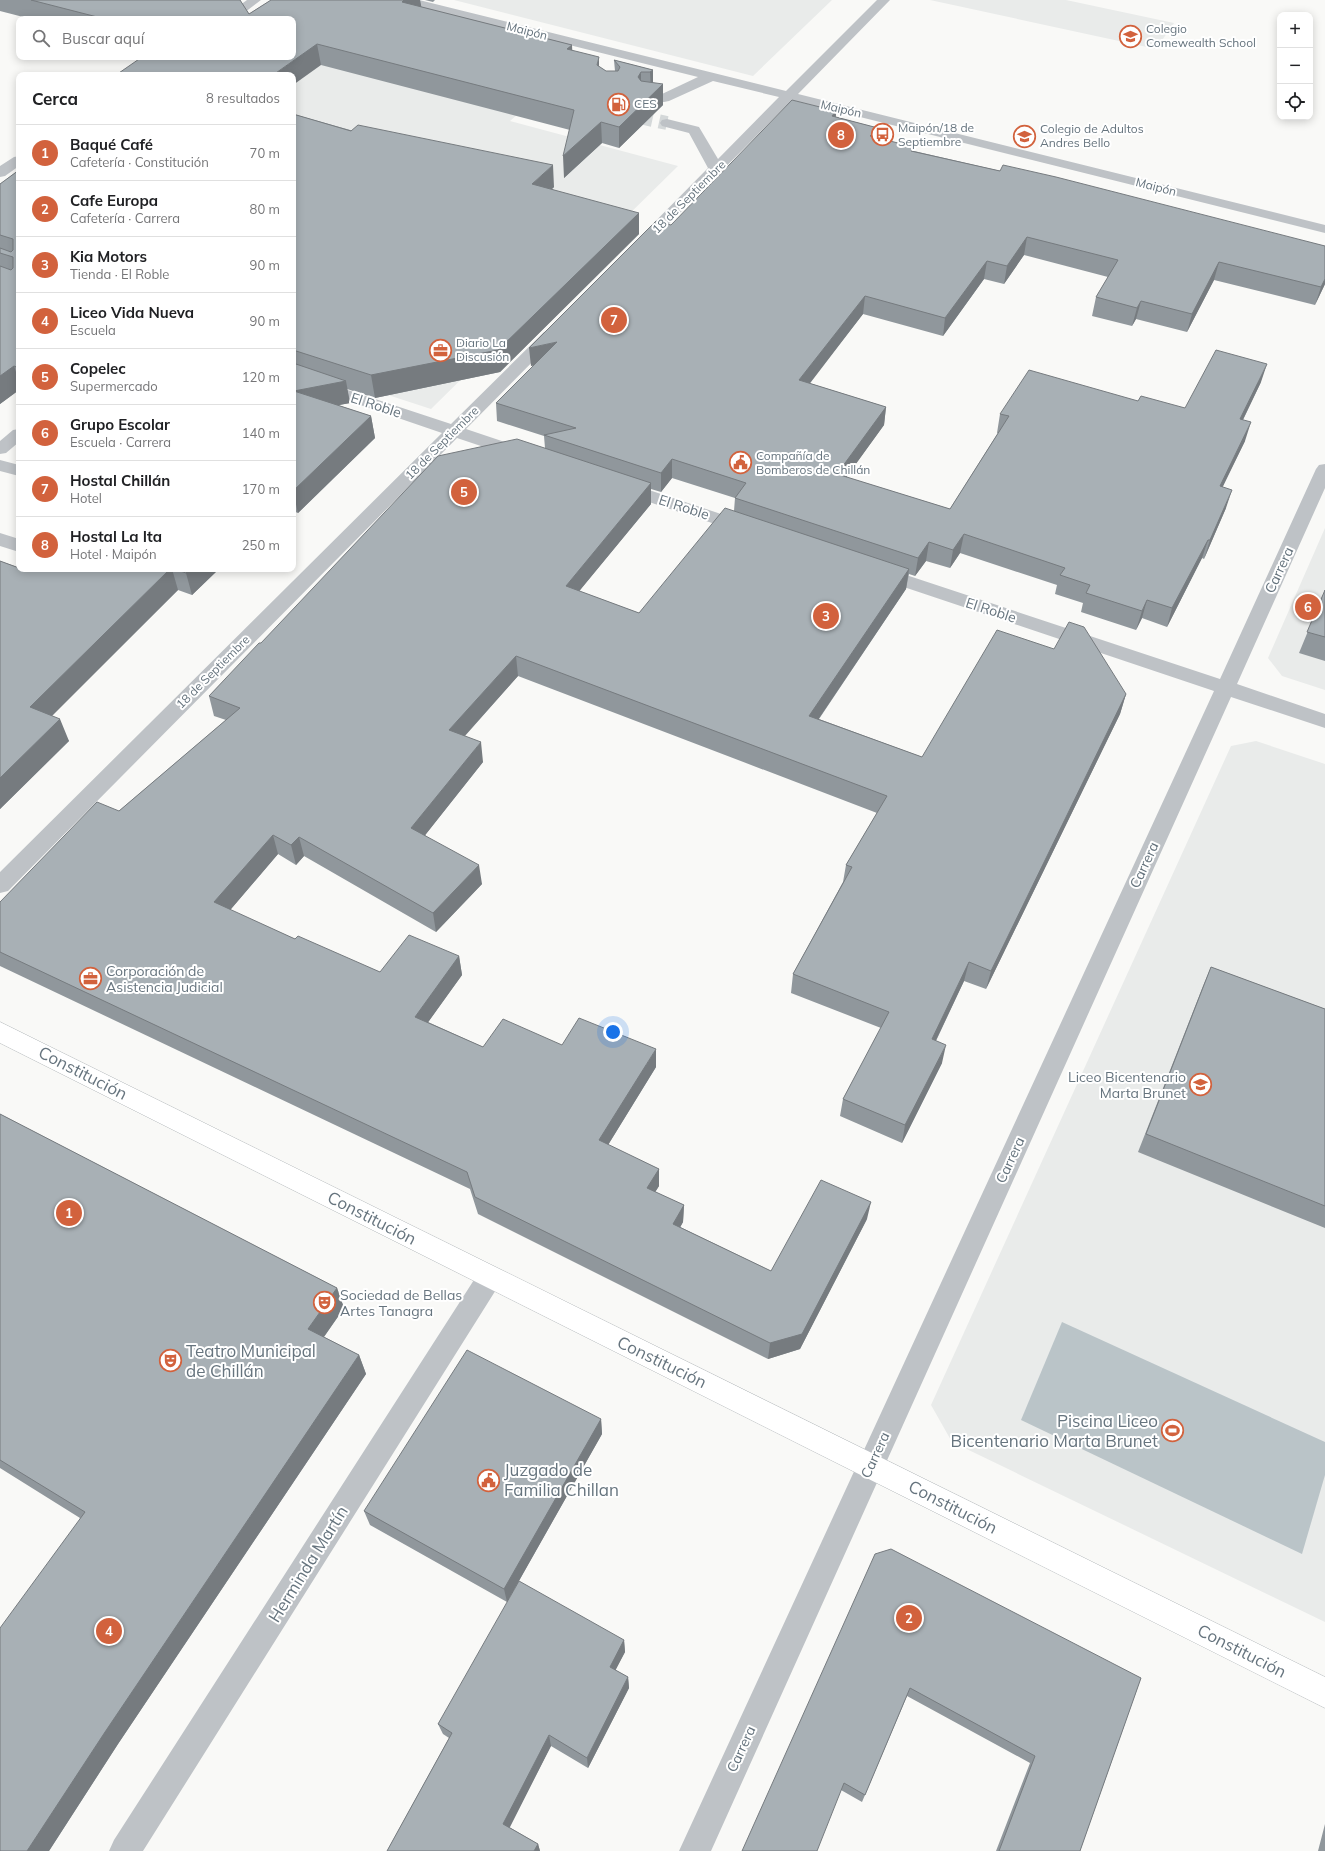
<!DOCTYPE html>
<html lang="es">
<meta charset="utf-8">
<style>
body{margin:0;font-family:Mulish,sans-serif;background:#f6f6f6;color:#202124}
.controls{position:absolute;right:12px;top:12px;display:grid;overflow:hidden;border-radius:8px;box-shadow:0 2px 10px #0003}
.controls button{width:36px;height:36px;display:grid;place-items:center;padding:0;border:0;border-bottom:1px solid #e0e0e0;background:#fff;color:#202124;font:20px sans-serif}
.you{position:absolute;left:613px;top:1032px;width:14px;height:14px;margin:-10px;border:3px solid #fff;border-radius:50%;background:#1a73e8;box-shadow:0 0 0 6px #1a73e833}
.badge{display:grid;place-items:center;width:26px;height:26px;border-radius:50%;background:#d2623d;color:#fff;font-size:13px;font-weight:700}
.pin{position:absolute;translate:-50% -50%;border:2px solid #fff;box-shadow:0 1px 4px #0006}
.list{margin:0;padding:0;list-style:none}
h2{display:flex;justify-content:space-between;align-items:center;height:52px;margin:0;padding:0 16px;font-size:17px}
h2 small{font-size:13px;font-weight:400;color:#757577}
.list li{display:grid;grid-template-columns:26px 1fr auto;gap:12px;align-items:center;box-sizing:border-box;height:56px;padding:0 16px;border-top:1px solid #e0e0e0}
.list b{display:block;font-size:15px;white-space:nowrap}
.list p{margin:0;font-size:13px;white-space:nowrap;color:#757577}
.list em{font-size:13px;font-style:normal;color:#757577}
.icon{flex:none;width:22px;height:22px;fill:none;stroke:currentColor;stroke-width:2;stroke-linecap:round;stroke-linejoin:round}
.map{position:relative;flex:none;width:1325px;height:1851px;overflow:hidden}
.search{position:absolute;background:#fff;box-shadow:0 2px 10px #0003;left:16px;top:16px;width:280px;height:44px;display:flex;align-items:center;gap:10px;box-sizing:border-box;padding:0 14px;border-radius:8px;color:#757577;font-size:15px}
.panel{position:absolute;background:#fff;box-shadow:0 2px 10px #0003;left:16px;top:72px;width:280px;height:500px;border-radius:8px}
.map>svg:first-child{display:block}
.built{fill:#e9ebea}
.water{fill:#bac4c8}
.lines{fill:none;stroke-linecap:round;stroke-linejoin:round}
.minor-tunnel{stroke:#d4d8d9;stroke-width:14;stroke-dasharray:14 7;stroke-linecap:butt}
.major-casing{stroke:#b2b7ba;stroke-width:1}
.minor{fill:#bec2c6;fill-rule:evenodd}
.major{fill:#fff;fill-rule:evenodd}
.wall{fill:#90979c;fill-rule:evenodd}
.shaded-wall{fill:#767b7f}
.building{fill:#a8b0b5;stroke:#767b7f}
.labels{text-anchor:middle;stroke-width:4;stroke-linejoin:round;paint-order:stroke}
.far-poi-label{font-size:12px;fill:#66747e;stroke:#fff;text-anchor:start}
.far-street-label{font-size:12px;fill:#66747e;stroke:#fff}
.street-label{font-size:14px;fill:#66747e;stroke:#fff}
.poi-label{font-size:14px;fill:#66747e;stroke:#fff;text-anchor:start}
.near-street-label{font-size:17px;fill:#66747e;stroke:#fff}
.near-poi-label{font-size:17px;fill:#66747e;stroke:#fff;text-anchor:start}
</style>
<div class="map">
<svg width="1325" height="1851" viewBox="0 0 1325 1851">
<rect width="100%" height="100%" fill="#f9f9f7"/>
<!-- built -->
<path class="built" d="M300,0L578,62L510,121L678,166L431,409L293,364V75H191L293,57V19Z
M454,0H832L753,76Z
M930,0H1066L1174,23L1156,49Z
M1325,528V690L1282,676L1268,658Z
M1256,741L1325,764V1622L952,1442L931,1405L1231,746Z"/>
<!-- water -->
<path class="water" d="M1062,1322L1325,1442V1475L1302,1554L1021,1420Z"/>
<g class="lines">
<!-- minor-tunnel -->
<path class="minor-tunnel" d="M626,103L627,111L644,118L667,123"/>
<defs>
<path id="major" d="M0,1022L1325,1677V1708L0,1043Z"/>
</defs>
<!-- major casing -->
<use href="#major" class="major-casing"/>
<!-- minor -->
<path class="minor" d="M247,0H261L236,19H221Z
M398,0H419L786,91L877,0H890L798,94L1325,225V233L792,100L646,247L641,249L636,247L633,244L636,241L708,168L689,133L662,126L660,123L662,120L667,119L699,127L718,159L779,97L713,81L669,101L664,102L641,100L639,97L641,94H662L698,77L400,3Z
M19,156V166L5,176L0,177V166L14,157Z
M550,330L556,332L558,335L556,338L466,429L529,450L532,454L529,458L523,459L517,458L457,438L8,891L0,893V872L442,433L293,382V372L451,424L544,332Z
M19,429V442L6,453L0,454V441L13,430Z
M0,460L19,465V476L0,471Z
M1325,464V488L1237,684L1325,714V728L1231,697L711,1851H679L1214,691L871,576L869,572L871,568L878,566L885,568L1220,679L1316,469L1319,465Z
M622,481L751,524L754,528L751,532L745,534L616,491L613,487L616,483Z
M0,533L19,539V552L0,546Z
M490,1265L499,1269L503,1277L499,1285L143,1851H109L114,1840L481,1269Z"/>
<!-- major -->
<use href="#major" class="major"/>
</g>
<!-- wall -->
<path class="wall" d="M0,0H240L249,14L271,0H420L421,7L572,45V50L606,71H615L614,60L653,70V83L663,105L619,148L602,143L564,178L570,130L321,65L293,57V19H31L0,11Z
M425,0H435L433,2Z
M836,111V117L878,128L877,137L914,151L1325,246V284L1315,305L1214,280L1187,332L1136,319L1132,326L1092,316L1096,297L1108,277L1024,255L1004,284L984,279L943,336L863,314L809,383L886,407L884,425L846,477L950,509L998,433H997L1000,414L1138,401L1185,408L1261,382L1243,420L1245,441L1222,487L1226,508L1204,559L1202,558L1167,627L1142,618L1136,630L1081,612L1083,603L1055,594L1057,585L960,553L950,568L926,561L915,576L909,574L906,589L819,719L922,757L1126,694L1120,714L986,989L964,981L936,1041L942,1063L902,1143L840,1116L843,1099L881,1028L791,993L793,974L843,882L846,865L877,813L518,676L465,736L483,762L425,835L482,884L436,932L304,856L296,865L278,854L230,910L295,939L380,972L459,956L462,975L428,1022L483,1047L562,1045L656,1067L608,1145L659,1169V1186L655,1192L684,1205L683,1222L680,1227L771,1271L867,1219L800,1349L768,1359L478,1214L470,1189L0,966V902L119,811L226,720L214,716L209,696L261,643L545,448L544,436L497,421L496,403L534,365L531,366L671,225ZM672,478L735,498L734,511L639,613L579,591L651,504V489L661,492Z
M293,114L554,187L552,189L639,234L500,372L375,398L347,389L350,403L338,405L371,416L375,438L298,513L293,511Z
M19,170V390L0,404V184Z
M0,561L26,570L28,569H219L192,595L178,590L51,716L69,741L0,809Z
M1325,590V661L1299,653Z
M1211,967L1325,1009V1228L1138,1152L1203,986Z
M0,1114L337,1288L344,1308L324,1337L359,1355L366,1374L118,1744L49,1851H0L80,1518L0,1468Z
M601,1419L602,1434L507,1602L370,1525L364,1511Z
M875,1554L1141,1678L1080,1851H996L1030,1763L907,1696L862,1802L841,1790Z
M624,1640L625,1652L615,1670L628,1677L629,1688L588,1768L551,1746L509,1827L538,1844L540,1851H387L449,1738L443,1734L438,1724Z
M1325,1824V1851H1318Z"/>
<!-- shaded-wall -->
<path class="shaded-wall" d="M404,0H420L422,10L402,2Z
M317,44L321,65L293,85V75H273Z
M572,45L573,66L567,49Z
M599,57V77L597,65Z
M653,70V91L651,92L650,72Z
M641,72V92L638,77Z
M663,84V105L619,148V127Z
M836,111L835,129L832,116Z
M601,122L602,143L564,178L563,156Z
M878,128L876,146L870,136Z
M553,165L554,187L534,206L532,184Z
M639,213V234L500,372L375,398L371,375Z
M1027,237L1024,255L1004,284L1007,266Z
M987,261L984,279L943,336L945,318Z
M1219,262L1214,280L1187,332L1192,314Z
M1325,279V284L1315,305L1321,287Z
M865,296L863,314L798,399L799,380Z
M1141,301L1136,319L1132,326L1137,308Z
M557,342L558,360L531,366L529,348Z
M1267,364L1261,382L1234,438L1240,419Z
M14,366L19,381V390L0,404V376Z
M346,381L350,403L299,413L294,391Z
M886,407L884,425L835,493L837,474Z
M371,416L375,438L298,513L293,491Z
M1251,422L1245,441L1214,505L1220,486Z
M672,459V478L661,492V473Z
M651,483V504L567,606L566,586Z
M1232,490L1226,508L1204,559L1210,540Z
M964,534L960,553L950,568L953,550Z
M1208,540L1202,558L1167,627L1172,608Z
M929,542L926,561L915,576L918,558Z
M170,569H172L178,590L39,729L30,707Z
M190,569H219L192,595L186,573Z
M909,569L906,589L807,736L809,716Z
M1147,600L1142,618L1136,630L1142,611Z
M516,656L518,676L452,750L449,730Z
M1126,694L1120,714L986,989L991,971Z
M60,719L69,741L0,809V778Z
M481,742L483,762L415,848L411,828Z
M273,835L278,854L220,922L214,902Z
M299,837L304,856L296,865L291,845Z
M479,865L482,884L436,932L433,913Z
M459,956L462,975L419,1035L415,1017Z
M969,962L964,981L928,1057L932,1039Z
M946,1045L942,1063L902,1143L905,1125Z
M656,1049V1067L600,1158L599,1140Z
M659,1169V1186L647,1205V1188Z
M871,1202L867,1219L800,1349L768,1359L770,1343Z
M684,1205L683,1222L673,1241V1224Z
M337,1288L344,1308L316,1348L308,1329Z
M359,1355L366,1374L118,1744L49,1851H27L105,1732Z
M601,1419L602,1434L507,1602L504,1589Z
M624,1640L625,1652L611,1679L610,1667Z
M628,1677L629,1688L588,1768L587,1758Z
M549,1735L551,1746L507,1833L503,1824Z
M538,1844L540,1851H534Z"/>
<!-- building -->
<path class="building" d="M31,0H240L249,14L271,0H404L402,2L572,45L567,49L599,57L597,65L606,71H618L620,67L614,60L653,70L650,72H641L638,77L641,81L663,84L619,127L601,122L563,156L574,110L317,44L273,75H116L142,57H293V19H105Z
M792,100L836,111L832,116L878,128L870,136L914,147L911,151L1000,171L1003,165L1056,177L1325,246V279L1321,287L1219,262L1192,314L1141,301L1137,308L1096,297L1118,260L1027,237L1007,266L987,261L945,318L865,296L799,380L886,407L837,474L950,509L1009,416L1000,414L1029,370L1138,401L1141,396L1185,408L1216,350L1267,364L1240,419L1251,422L1220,486L1232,490L1210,540H1208L1172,608L1147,600L1142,611L1086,593L1090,585L1060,575L1065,568L964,534L953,550L929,542L918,558L735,498L746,483L672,459L661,473L544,435L576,428L496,403L557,342L529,348L656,221L671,225Z
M293,114L351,131L358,125L553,165L532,184L639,213L498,350L371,375L293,350Z
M19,170V368L14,366L0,376V266L11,270L13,268V257L0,253V248L11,252L13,250V239L0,235V184Z
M293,363L346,381L294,391L371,416L293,491Z
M517,439L651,483L566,586L639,613L725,508L909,569L809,716L922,757L997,630L1054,649L1069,622L1084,627L1126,694L991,971L969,962L932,1039L946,1045L905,1125L843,1099L889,1012L793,974L852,867L846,865L887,796L516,656L449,730L481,742L411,828L479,865L433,913L299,837L291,845L273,835L214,902L295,939L298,936L380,972L409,935L459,956L415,1017L483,1047L503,1019L562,1045L579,1018L656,1049L599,1140L659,1169L647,1188L684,1205L673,1224L771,1271L821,1180L871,1202L802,1334L770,1343L475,1197L467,1172L0,952V902L97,802L119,811L240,708L209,696L259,643H261L438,456Z
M0,561L19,568V569H23L26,570L28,569H170L30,707L60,719L0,778Z
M175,569H190L186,573Z
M1325,590V637L1307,632Z
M1211,967L1325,1009V1206L1146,1134Z
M0,1114L337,1288L308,1329L359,1355L105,1732L27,1851H0V1628L85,1512L0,1460Z
M467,1350L601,1419L504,1589L364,1511Z
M891,1549L1141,1678L1080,1851H999L1035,1756L910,1688L865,1795L844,1783L817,1851H742L875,1554Z
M519,1581L624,1640L610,1667L628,1677L587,1758L549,1735L503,1824L538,1844L534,1851H387L452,1733L438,1724Z"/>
<!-- icons -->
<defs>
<symbol id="school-ring" viewBox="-11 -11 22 22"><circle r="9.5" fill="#fff" stroke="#d2623d" stroke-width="1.5"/><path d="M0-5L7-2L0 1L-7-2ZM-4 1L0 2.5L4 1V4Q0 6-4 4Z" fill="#d2623d"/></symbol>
<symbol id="fuel-ring" viewBox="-11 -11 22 22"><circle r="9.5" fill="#fff" stroke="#d2623d" stroke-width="1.5"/><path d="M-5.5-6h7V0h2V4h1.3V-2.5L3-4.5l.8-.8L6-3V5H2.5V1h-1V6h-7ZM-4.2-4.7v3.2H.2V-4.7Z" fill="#d2623d"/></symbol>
<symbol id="bus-ring" viewBox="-11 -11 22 22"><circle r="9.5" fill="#fff" stroke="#d2623d" stroke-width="1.5"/><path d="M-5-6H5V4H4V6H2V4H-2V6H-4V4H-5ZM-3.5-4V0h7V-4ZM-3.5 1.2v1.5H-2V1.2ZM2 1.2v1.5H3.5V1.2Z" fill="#d2623d"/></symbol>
<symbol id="office-ring" viewBox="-11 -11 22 22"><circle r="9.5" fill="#fff" stroke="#d2623d" stroke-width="1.5"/><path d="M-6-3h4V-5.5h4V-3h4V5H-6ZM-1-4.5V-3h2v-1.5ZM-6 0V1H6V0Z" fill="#d2623d"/></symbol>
<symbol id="civic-ring" viewBox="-11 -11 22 22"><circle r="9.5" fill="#fff" stroke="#d2623d" stroke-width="1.5"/><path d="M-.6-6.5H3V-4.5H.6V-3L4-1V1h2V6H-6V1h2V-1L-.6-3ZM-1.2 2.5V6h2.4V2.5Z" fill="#d2623d"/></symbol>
<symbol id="theatre-ring" viewBox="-11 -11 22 22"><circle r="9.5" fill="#fff" stroke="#d2623d" stroke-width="1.5"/><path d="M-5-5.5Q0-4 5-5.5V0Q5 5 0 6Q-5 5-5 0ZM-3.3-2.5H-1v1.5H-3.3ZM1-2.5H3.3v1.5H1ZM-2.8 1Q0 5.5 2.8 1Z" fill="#d2623d"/></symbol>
<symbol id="stadium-ring" viewBox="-11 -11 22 22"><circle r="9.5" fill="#fff" stroke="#d2623d" stroke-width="1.5"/><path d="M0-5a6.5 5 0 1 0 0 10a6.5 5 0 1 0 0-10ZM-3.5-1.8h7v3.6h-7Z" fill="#d2623d"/></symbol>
</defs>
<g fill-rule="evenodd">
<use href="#school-ring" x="1118" y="24" width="25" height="25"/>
<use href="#fuel-ring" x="606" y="92" width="25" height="25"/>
<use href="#bus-ring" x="870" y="122" width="25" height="25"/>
<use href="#school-ring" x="1012" y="124" width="25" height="25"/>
<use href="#office-ring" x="428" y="338" width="25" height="25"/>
<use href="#civic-ring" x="728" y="450" width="25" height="25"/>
<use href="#office-ring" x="78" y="966" width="25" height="25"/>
<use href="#school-ring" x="1188" y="1072" width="25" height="25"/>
<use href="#theatre-ring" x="312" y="1290" width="25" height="25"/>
<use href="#theatre-ring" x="158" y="1348" width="25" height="25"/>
<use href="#stadium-ring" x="1160" y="1418" width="25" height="25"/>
<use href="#civic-ring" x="476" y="1468" width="25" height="25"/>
</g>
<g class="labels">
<!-- far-poi labels -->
<g class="far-poi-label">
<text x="1146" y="33">Colegio<tspan x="1146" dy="14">Comewealth School</tspan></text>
<text x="634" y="108">CES</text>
<text x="898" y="132">Maipón/18 de<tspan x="898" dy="14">Septiembre</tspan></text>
<text x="1040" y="133">Colegio de Adultos<tspan x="1040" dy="14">Andres Bello</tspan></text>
<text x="456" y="347">Diario La<tspan x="456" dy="14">Discusión</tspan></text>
<text x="756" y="460">Compañía de<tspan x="756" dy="14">Bomberos de Chillán</tspan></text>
</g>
<!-- far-street labels -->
<g class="far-street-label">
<text transform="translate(527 31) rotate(14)" y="4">Maipón</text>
<text transform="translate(841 109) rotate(13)" y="4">Maipón</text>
<text transform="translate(1156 187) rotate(14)" y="4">Maipón</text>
<text transform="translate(689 197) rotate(-45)" y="4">18 de Septiembre</text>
<text transform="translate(442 443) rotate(-45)" y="4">18 de Septiembre</text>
<text transform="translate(213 672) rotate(-45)" y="4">18 de Septiembre</text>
</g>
<!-- street labels -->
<g class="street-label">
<text transform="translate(376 405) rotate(18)" y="5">El Roble</text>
<text transform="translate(684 507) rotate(18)" y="5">El Roble</text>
<text transform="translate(1279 570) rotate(-65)" y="5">Carrera</text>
<text transform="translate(991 610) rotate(18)" y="5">El Roble</text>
<text transform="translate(1144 865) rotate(-65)" y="5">Carrera</text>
<text transform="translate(1010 1160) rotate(-65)" y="5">Carrera</text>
<text transform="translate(875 1455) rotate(-65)" y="5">Carrera</text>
<text transform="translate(741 1749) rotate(-65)" y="5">Carrera</text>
</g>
<!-- poi labels -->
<g class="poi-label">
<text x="106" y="976">Corporación de<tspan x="106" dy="16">Asistencia Judicial</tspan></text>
<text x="1186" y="1082" text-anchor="end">Liceo Bicentenario<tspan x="1186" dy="16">Marta Brunet</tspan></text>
<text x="340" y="1300">Sociedad de Bellas<tspan x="340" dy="16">Artes Tanagra</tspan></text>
</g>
<!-- near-street labels -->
<g class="near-street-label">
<text transform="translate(83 1073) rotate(27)" y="6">Constitución</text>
<text transform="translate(372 1218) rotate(27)" y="6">Constitución</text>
<text transform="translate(662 1362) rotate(26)" y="6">Constitución</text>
<text transform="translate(953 1507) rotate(27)" y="6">Constitución</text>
<text transform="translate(308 1564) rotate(-58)" y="6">Herminda Martín</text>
<text transform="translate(1242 1651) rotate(27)" y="6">Constitución</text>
</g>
<!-- near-poi labels -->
<g class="near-poi-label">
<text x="186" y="1357">Teatro Municipal<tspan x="186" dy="20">de Chillán</tspan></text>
<text x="1158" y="1427" text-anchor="end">Piscina Liceo<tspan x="1158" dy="20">Bicentenario Marta Brunet</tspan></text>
<text x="504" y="1476">Juzgado de<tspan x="504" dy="20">Familia Chillan</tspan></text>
</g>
</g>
</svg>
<div class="controls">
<button>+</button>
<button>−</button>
<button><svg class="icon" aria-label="locate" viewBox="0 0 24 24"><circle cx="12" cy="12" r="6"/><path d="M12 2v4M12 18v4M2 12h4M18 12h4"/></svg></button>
</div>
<div class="you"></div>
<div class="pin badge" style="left:69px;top:1213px">1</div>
<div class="pin badge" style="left:909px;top:1618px">2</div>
<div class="pin badge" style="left:826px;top:616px">3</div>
<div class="pin badge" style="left:109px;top:1631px">4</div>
<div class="pin badge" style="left:464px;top:492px">5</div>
<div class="pin badge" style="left:1308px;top:607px">6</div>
<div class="pin badge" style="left:614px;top:320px">7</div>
<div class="pin badge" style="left:841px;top:135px">8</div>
<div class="search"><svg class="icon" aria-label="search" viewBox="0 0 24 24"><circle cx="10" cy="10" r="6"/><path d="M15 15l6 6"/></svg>Buscar aquí</div>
<section class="panel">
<h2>Cerca<small>8 resultados</small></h2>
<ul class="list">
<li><span class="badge">1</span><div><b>Baqué Café</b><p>Cafetería · Constitución</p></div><em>70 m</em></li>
<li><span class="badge">2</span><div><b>Cafe Europa</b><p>Cafetería · Carrera</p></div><em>80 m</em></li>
<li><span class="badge">3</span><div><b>Kia Motors</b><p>Tienda · El Roble</p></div><em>90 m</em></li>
<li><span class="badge">4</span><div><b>Liceo Vida Nueva</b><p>Escuela</p></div><em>90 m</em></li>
<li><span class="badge">5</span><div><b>Copelec</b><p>Supermercado</p></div><em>120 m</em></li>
<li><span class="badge">6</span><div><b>Grupo Escolar</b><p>Escuela · Carrera</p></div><em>140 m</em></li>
<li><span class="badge">7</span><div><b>Hostal Chillán</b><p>Hotel</p></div><em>170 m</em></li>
<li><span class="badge">8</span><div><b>Hostal La Ita</b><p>Hotel · Maipón</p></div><em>250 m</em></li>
</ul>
</section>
</div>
